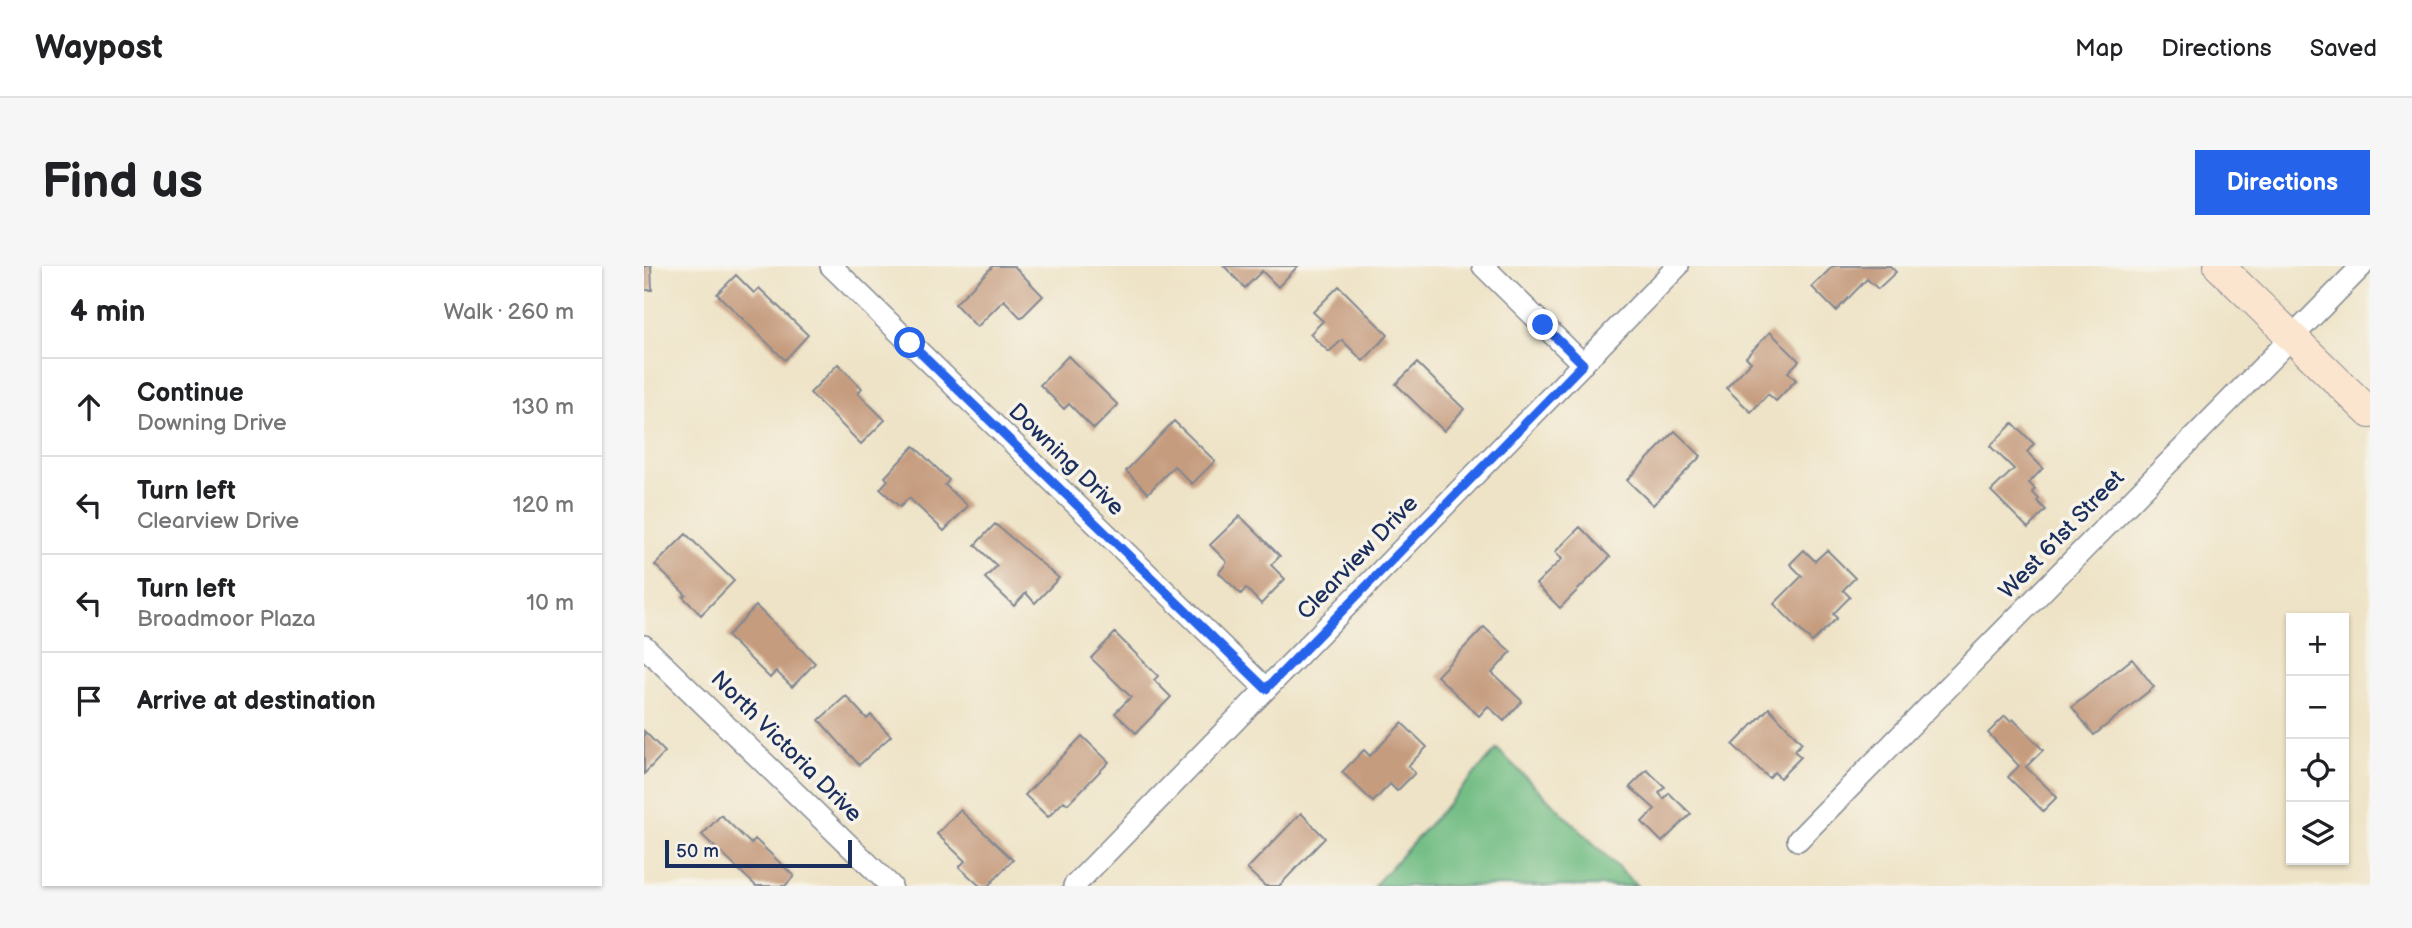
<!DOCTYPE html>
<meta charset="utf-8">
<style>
body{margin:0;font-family:"Balsamiq Sans",sans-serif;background:#f6f6f6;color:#202124}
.controls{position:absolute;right:21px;bottom:21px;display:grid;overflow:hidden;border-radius:0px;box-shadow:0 2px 5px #0004}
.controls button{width:63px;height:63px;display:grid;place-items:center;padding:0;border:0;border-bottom:2px solid #e0e0e0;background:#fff;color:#202124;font:35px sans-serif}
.scale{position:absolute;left:21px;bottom:18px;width:187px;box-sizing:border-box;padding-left:7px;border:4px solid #1b2f5e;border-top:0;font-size:19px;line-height:24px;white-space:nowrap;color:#1b2f5e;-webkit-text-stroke:5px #f7f3e8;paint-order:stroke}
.stop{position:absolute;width:21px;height:21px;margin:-16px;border:5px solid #2563eb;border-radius:50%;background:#fff}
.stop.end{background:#2563eb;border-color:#fff;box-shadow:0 2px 7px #0008}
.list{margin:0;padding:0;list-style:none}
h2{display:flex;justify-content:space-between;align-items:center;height:91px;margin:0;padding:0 28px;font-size:30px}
h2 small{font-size:23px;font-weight:400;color:#757577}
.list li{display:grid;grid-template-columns:46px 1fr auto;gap:21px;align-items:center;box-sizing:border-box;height:98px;padding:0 28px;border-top:2px solid #e0e0e0}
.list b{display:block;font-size:26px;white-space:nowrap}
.list p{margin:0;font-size:23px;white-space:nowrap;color:#757577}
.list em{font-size:23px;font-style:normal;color:#757577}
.icon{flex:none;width:38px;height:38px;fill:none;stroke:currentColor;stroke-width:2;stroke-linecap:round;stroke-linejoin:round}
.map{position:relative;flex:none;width:1726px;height:620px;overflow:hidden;border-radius:0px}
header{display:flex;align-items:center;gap:42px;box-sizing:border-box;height:98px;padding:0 35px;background:#fff;border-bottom:2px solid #e0e0e0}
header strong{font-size:33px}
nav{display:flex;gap:38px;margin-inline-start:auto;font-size:24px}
.intro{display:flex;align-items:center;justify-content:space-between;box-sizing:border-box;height:168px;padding:0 42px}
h1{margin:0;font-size:49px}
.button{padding:18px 32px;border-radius:0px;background:#2563eb;color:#fff;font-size:24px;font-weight:700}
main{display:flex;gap:42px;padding:0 42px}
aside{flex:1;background:#fff;border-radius:0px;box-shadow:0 2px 5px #0004}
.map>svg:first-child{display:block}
.forest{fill:#74be86;stroke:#487672;stroke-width:2}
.building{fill:#c69c7f}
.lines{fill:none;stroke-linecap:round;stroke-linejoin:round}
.street-casing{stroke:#848992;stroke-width:24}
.secondary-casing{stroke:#848992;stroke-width:32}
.street{stroke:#fff;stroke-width:21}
.secondary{stroke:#fce5cf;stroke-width:30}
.route{stroke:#2563eb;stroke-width:9}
.labels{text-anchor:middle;stroke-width:7;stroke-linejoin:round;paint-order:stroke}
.street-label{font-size:23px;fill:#1b2f5e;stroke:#f7f3e8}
</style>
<header>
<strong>Waypost</strong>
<nav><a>Map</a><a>Directions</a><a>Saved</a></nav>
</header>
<div class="intro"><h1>Find us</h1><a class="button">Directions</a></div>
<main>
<aside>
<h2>4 min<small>Walk · 260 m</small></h2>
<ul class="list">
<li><svg class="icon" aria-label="ahead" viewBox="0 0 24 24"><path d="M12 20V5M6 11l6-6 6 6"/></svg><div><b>Continue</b><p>Downing Drive</p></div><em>130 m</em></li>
<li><svg class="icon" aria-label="left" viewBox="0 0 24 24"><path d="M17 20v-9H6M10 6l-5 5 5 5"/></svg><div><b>Turn left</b><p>Clearview Drive</p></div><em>120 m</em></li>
<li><svg class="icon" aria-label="left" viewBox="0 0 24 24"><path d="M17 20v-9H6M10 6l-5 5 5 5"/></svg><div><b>Turn left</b><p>Broadmoor Plaza</p></div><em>10 m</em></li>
<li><svg class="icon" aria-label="arrive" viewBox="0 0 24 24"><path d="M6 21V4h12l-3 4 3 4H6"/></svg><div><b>Arrive at destination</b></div></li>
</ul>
</aside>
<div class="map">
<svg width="1726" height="620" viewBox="0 0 1726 620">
<rect width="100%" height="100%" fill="#f7f3e8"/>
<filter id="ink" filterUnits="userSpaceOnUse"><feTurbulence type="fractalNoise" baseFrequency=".0143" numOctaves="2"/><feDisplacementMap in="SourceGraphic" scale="14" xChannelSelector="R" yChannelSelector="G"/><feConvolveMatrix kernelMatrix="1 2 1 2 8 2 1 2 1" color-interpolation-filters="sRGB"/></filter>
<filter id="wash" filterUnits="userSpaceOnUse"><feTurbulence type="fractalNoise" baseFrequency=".00686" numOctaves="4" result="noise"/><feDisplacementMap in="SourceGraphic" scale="28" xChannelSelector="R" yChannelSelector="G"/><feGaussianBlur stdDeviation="1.57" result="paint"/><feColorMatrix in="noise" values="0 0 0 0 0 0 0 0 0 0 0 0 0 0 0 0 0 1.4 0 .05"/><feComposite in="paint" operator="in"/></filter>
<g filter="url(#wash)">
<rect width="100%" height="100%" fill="#eee3c6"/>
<!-- forest -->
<path class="forest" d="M853,483L993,620H730Z"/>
<g id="blocks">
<!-- building -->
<path class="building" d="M0,0H7L8,24H0Z
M349,0H370L399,30L377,52L360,34L333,61L311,38Z
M580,0H654L634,21L618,5L601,22Z
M1189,0H1246L1252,6L1234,23L1223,13L1192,45L1168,21Z
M92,9L110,27L115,22L164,69L141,94L73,28Z
M695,20L744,69L719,95L698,74L685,86L666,68L679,55L669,46Z
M1126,66L1155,95L1144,106L1152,114L1132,135L1124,128L1107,146L1082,122L1107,96L1102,91Z
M424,90L474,139L450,163L425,138L420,143L396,119Z
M773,97L820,143L800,165L752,118Z
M194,98L218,122L214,127L241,154L217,178L166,127Z
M530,155L571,195L548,218L530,200L504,227L482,205Z
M1369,157L1390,178L1383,186L1399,202L1385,217L1391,223L1388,226L1395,233L1393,235L1402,244L1384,262L1347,225L1370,203L1346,180Z
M1031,165L1057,190L1009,239L983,214Z
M270,180L305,214L301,219L324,240L300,265L265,232L256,241L236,223L244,214L241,211Z
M596,250L636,290L627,299L641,313L617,338L602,322L597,328L575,307L583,296L566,279Z
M351,258L415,312L391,337L382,327L370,340L341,312L353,300L331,279Z
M936,261L966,291L916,342L892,318L918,293L911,286Z
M42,268L90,315L57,349L39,331L42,329L11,299Z
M1160,284L1171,295L1183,284L1211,312L1199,324L1206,331L1189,348L1193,352L1168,376L1130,338L1158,310L1146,298Z
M112,340L171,397L148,421L132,405L126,412L83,370Z
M840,361L867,386L848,407L878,435L860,455L844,440L835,450L793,410Z
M471,367L514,410L510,414L527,431L492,467L471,447L487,431L447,392Z
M1488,393L1510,421L1450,469L1428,441Z
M202,430L223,453L227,449L247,470L215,499L175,454Z
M1125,442L1158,477L1150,485L1157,491L1136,512L1130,506L1125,512L1089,479Z
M1361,450L1366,455L1369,453L1399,484L1382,501L1413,531L1399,545L1364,511L1375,500L1344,467Z
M758,457L783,481L764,500L771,507L753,525L746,518L729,536L698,506L720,484L726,490Z
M0,465L21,486L0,508Z
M438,470L465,496L424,538L420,535L404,551L381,529Z
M1003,504L1021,521L1015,527L1020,533L1025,527L1047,548L1018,576L998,556L1011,543L986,521Z
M316,544L369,594L344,620H336L315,601L321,595L293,568Z
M657,547L681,572L635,620H621L603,603Z
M77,549L107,578L111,573L150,610L141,620H112L58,569Z"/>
</g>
</g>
<g filter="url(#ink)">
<use href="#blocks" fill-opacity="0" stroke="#848992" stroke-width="2"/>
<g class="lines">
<defs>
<path id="street" d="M187,0L622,423
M839,0L939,98
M0,380L247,620
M1154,574L1718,0
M430,620L1034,0"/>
<path id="secondary" d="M1575,0L1726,147"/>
</defs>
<!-- street casing -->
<use href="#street" class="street-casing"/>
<!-- secondary casing -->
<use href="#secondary" class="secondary-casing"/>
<!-- street -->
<use href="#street" class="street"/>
<!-- secondary -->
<use href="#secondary" class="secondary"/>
</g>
</g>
<g class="lines" filter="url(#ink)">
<!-- route -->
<path class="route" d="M266,77L622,423L939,98L899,59"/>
</g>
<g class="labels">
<!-- street labels -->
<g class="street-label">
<text transform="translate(423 193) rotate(44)" y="8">Downing Drive</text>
<text transform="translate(1417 268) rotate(-46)" y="8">West 61st Street</text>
<text transform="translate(713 291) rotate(-46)" y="8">Clearview Drive</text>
<text transform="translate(143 480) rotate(45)" y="8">North Victoria Drive</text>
</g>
</g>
</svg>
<div class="controls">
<button>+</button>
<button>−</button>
<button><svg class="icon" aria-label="locate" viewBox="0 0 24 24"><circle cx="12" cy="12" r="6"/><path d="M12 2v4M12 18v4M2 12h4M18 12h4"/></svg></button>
<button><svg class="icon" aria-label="layers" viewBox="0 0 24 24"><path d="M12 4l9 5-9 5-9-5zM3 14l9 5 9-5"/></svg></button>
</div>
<div class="scale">50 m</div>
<div class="stop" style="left:266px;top:77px"></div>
<div class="stop end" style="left:899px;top:59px"></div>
</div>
</main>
